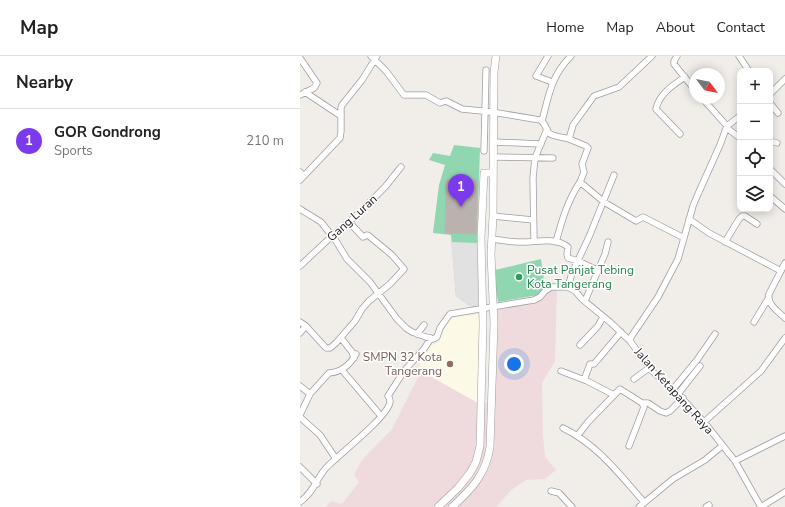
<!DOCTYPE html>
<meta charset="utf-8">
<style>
body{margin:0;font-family:"Nunito Sans",sans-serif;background:#f2f2f2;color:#222}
.controls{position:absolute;right:12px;top:12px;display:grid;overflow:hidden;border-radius:8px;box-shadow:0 2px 10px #0003}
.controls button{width:36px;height:36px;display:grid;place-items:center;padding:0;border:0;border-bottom:1px solid #e0e0e0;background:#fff;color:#222;font:20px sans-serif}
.compass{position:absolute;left:389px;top:12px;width:36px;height:36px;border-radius:50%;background:#fff;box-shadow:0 2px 10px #0003;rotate:122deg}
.you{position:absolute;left:214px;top:308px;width:14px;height:14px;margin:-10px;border:3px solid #fff;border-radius:50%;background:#1a73e8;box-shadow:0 0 0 6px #1a73e833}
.badge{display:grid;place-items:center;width:26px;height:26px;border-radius:50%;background:#7c3aed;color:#fff;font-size:13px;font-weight:700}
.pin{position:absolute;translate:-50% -33px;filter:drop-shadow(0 1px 2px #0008)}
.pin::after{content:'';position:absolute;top:21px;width:14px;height:12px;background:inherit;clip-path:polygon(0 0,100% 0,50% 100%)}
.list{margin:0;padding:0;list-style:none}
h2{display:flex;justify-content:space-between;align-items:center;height:52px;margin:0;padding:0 16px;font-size:17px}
h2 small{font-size:13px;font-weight:400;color:#767676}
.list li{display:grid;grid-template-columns:26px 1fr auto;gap:12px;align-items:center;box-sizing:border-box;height:64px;padding:0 16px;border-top:1px solid #e0e0e0}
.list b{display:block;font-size:15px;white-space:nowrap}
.list p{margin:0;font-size:13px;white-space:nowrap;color:#767676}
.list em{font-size:13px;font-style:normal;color:#767676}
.icon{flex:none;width:22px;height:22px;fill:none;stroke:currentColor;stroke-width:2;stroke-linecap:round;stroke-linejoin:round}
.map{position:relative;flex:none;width:485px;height:451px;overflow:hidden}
header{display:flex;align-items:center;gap:24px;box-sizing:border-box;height:56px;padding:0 20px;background:#fff;border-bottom:1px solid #e0e0e0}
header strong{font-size:19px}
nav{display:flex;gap:22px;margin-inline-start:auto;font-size:14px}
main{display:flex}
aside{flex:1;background:#fff}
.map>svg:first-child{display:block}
.commercial{fill:#efdbdd}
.education{fill:#fcf9e7}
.pitch{fill:#90d6b1}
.parking{fill:#e1e1e1}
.building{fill:#bab2af;stroke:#c1b3ad}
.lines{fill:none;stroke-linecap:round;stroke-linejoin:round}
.minor-casing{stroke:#9e9e9e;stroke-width:7}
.tertiary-casing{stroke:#9e9e9e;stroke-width:8}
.minor{stroke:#fff;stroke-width:5.5}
.tertiary{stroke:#fff;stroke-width:7}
.leisure-dot{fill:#2e9e5b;stroke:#fff;stroke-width:1.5}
.education-dot{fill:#8d6e63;stroke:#fff;stroke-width:1.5}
.labels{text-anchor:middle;stroke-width:3;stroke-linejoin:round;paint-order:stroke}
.street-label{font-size:12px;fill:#212121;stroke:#fff}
.leisure-label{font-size:12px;fill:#27864d;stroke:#fff;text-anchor:start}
.education-label{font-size:12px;fill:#785e54;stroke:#fff;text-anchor:end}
</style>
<header>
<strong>Map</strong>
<nav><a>Home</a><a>Map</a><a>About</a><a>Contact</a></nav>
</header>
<main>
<aside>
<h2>Nearby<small></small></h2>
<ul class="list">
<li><span class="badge">1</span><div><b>GOR Gondrong</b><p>Sports</p></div><em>210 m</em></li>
</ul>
</aside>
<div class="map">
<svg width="485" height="451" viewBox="0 0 485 451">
<rect width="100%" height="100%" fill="#f1ede9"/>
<!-- commercial -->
<path class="commercial" d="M257,230L255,305L242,327L243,379L245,401L256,414L245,423L226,424L211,434L196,451H25L31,445L42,448L59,426L54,419L62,404L92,373L121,315L178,347L194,346L195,259L199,253L241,243L249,234Z"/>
<!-- education -->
<path class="education" d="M178,258L181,279L178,347L121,315L120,301L129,290L137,287L150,262Z"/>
<!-- pitch -->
<path class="pitch" d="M154,89L180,92L177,187L178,252L170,250L156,240L151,179L133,177L139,129L145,109L129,104L133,97L150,100Z
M241,203L245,231L238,239L198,246L195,229V214Z"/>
<!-- parking -->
<path class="parking" d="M151,186L177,187L178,252L170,250L156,240Z"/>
<!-- building -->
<path class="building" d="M146,124H177L176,178L145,177Z"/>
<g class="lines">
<defs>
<path id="minor" d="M71,0L86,15L104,39H126L140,47L146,45L162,53L192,56L240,64C246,68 245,70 247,75C251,81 263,81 269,83
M248,0L236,20L252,26
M352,0L319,31L294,40L273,69L269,83L286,90L288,92L282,108L284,116L280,126L304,146L336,165L343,161L384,182
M377,0L374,5V8L395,34
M439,0L449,15
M0,2L17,27L14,32L0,39
M5,36L41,60
M470,38L485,23
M402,42L427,70
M470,47L478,57
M242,65C249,39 251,20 271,0
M427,72L440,82
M380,78L356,53C359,38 373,29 385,21
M470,85L477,87
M194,86L241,88
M184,95L186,14
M194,101L253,102
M470,113L485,128
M0,116L4,120
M0,124L40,82L41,75V52L42,49L62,24L77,0
M470,140L485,153
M0,153L21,166L36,185L47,203L70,226L97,263L106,272L112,276L126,281L133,283L137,281L140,272L150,258L234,244L240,241L245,235L251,231H268L275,235L282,243L310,266L330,285L352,315L380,340L404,366L435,405L461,451
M193,160L233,164
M389,163L409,177L481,215
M192,183C200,184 209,186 218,186C234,187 255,180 268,191L267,198L268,202L278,205L297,214
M234,185L233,122L235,102L247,73
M256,186C262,164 267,146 280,126
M425,186L439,163L442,160H445L457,168
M485,207L469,238C467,249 478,255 485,262
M0,210L32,180L49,166L68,148L85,131L101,111
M268,231L272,217L289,181L314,119
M285,245L305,198L308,186
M0,266L6,270L26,292H30L36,287L55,265L62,253L69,245L90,228L104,213L92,199L69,180L67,179L63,181L49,166
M454,266L468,243
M0,277L6,270
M117,278L124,269
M41,282L52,296L54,302
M330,285L331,281L358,241L378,203L393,150L398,138L420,89L427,70L440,60
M280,289L298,270L303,261
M42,314L81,360
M261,315L287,325L314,339
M334,323L349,312
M284,324L290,308H294L321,276
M0,330L10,338L29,317C41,316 50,309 56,298
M373,333L397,304L415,278
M378,338L400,310
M342,347H348L360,355L366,357L370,355L383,342
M0,359L10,338
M0,361L20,379L36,403
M404,366L461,315L485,282
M263,372C298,389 319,418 344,446
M278,379L288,366L320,333L342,347L344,351L329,390
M435,405L485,380
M0,411L17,428
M251,435L259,437L272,451
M0,446C14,436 16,423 26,412C38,399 88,361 90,346C90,344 89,341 88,340L104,315L124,293L131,282
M339,451L373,423L405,404L422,390
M406,451L409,449
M461,451L485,436"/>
<path id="tertiary" d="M138,451L158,432L170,417L176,406L180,390L183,268L181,182L184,117H193
M152,451C172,433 186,418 190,391L194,268L191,198L193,160L194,16L196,0"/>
</defs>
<!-- minor casing -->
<use href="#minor" class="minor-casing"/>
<!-- tertiary casing -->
<use href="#tertiary" class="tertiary-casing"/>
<!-- minor -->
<use href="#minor" class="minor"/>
<!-- tertiary -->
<use href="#tertiary" class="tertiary"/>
</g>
<!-- markers -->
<circle class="leisure-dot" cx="219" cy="221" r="4"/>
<circle class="education-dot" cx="150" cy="308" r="4"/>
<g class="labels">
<!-- street labels -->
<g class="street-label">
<text transform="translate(52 162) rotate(-42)" y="4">Gang Luran</text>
<text transform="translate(374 335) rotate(48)" y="4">Jalan Ketapang Raya</text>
</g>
<!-- leisure labels -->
<g class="leisure-label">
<text x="227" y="218">Pusat Panjat Tebing<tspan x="227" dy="14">Kota Tangerang</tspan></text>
</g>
<!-- education labels -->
<g class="education-label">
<text x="142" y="305">SMPN 32 Kota<tspan x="142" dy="14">Tangerang</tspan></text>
</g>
</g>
</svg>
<div class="controls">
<button>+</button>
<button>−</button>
<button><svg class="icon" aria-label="locate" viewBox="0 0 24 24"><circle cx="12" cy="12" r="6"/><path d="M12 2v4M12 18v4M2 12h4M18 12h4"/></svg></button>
<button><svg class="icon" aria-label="layers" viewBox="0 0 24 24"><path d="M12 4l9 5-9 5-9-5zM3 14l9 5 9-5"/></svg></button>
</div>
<svg class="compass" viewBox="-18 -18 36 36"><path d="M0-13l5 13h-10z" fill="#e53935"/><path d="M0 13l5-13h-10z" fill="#767676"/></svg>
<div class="you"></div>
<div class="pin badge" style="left:161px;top:151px">1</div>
</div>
</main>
